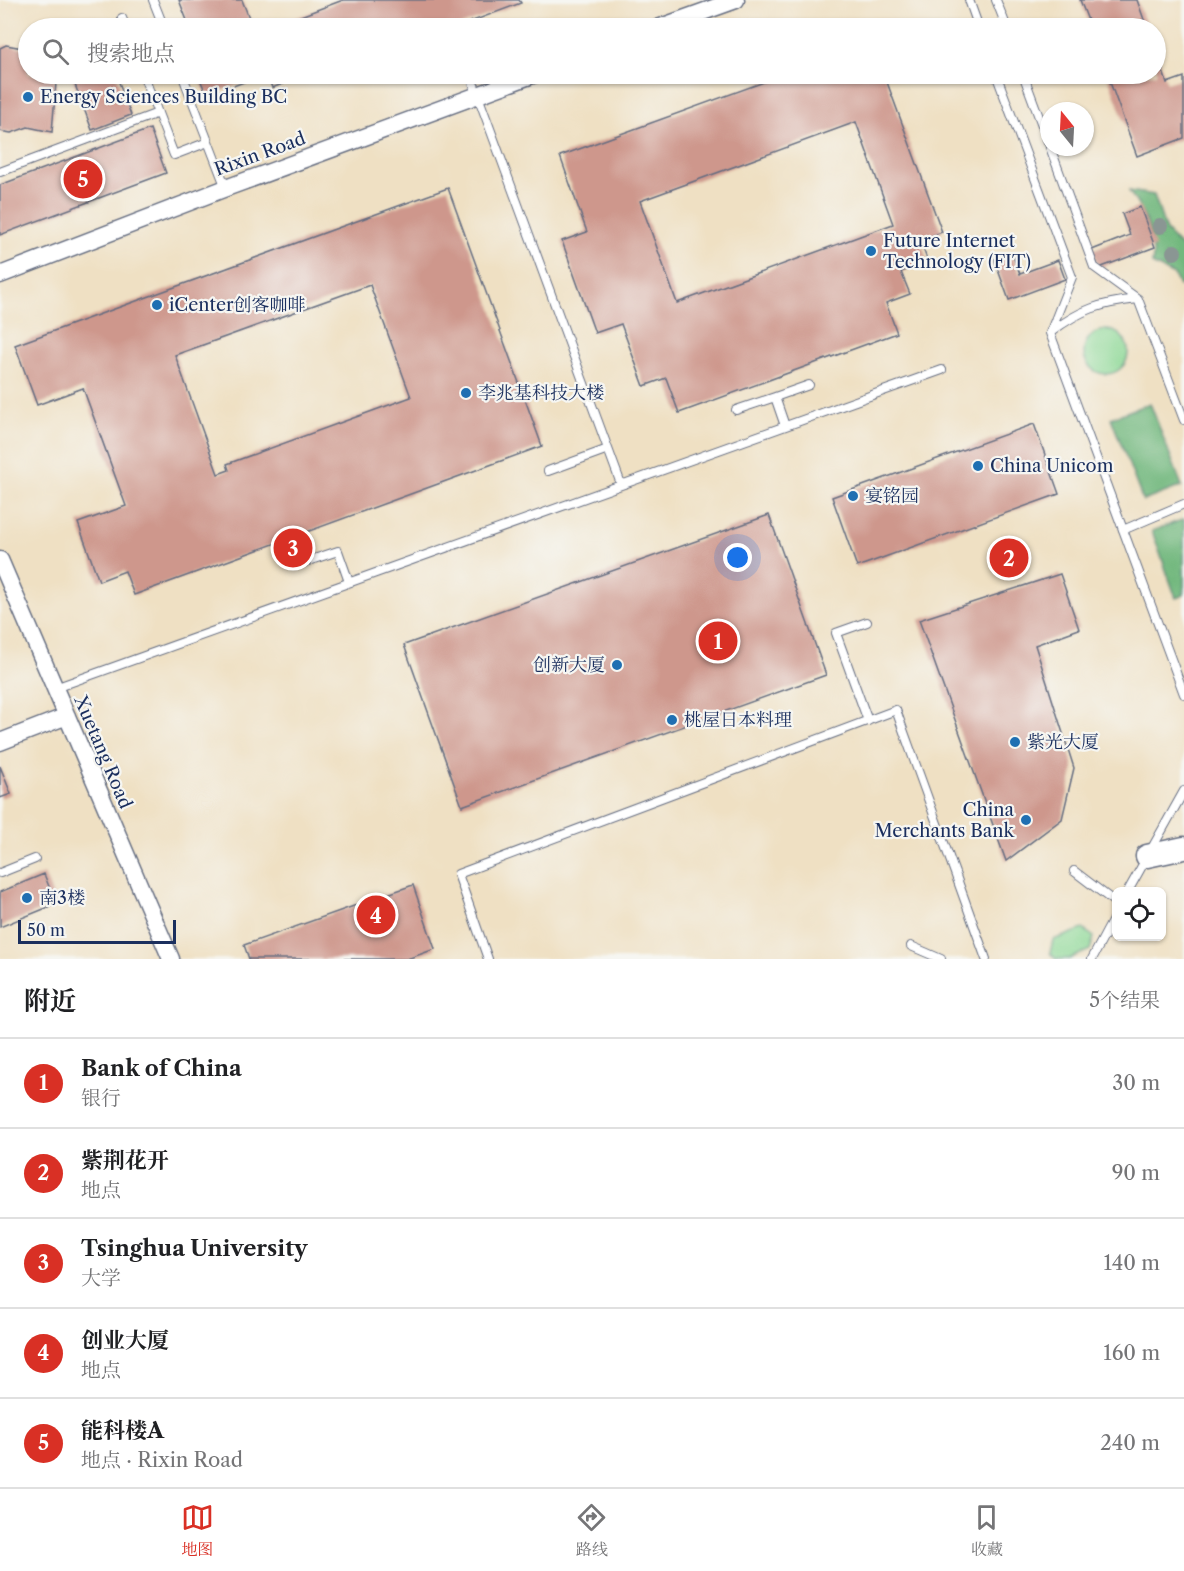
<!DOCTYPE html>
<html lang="zh">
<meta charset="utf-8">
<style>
body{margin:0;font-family:"Libre Caslon Text","Noto Serif SC",serif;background:#f6f6f6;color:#202124}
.controls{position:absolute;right:18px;bottom:18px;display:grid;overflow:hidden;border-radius:9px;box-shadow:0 2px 4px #0004}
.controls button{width:54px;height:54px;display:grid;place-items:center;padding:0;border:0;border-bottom:2px solid #e0e0e0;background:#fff;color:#202124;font:30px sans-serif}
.compass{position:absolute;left:1040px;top:102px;width:54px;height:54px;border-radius:50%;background:#fff;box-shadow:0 2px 4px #0004;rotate:342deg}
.scale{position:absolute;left:18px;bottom:15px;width:158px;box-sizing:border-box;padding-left:6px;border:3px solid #1b2f5e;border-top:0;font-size:16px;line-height:21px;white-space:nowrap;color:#1b2f5e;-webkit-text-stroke:4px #f6f6f2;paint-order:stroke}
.you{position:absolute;left:738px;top:558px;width:21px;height:21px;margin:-15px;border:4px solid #fff;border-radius:50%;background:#1a73e8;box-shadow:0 0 0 9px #1a73e833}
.badge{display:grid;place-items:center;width:39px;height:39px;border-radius:50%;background:#d93025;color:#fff;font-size:20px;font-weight:700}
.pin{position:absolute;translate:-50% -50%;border:3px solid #fff;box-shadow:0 2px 6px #0006}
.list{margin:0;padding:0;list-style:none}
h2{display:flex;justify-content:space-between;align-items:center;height:78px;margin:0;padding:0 24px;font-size:26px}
h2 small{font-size:20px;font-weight:400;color:#757577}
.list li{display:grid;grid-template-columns:39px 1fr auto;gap:18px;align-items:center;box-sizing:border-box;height:90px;padding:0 24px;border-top:2px solid #e0e0e0}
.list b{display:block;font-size:22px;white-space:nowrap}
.list p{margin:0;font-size:20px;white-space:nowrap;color:#757577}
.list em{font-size:20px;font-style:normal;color:#757577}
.icon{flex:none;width:33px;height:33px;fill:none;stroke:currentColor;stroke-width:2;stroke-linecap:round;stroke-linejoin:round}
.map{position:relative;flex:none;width:1184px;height:959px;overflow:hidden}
.search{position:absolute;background:#fff;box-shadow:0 2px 4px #0004;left:18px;right:18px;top:18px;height:66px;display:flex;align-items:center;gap:15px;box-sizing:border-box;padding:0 21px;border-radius:33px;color:#757577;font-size:22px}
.sheet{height:528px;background:#fff}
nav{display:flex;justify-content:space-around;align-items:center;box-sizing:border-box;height:84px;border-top:2px solid #e0e0e0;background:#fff;font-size:16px;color:#757577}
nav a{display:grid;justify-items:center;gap:3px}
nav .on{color:#d93025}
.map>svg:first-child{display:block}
.green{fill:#8dd895;stroke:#54847a;stroke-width:1.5}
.forest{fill:#72b87e;stroke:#46746e;stroke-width:1.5}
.building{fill:#ce978c;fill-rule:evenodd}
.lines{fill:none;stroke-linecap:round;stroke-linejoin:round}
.service-casing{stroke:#656d81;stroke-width:10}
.minor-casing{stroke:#656d81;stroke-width:19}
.secondary-casing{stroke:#656d81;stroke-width:25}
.service{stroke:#fff;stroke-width:8}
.minor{stroke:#fff;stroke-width:16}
.secondary{stroke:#fff;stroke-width:22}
.tree{fill:#8a9693}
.poi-dot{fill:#1f6fb2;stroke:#f6f6f2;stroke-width:2}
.labels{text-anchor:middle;stroke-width:4.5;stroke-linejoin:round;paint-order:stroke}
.poi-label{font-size:18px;fill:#1b2f5e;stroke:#f6f6f2;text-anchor:start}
.street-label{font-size:18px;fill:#1b2f5e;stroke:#f6f6f2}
</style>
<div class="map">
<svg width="1184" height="959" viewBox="0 0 1184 959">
<rect width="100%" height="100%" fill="#f6f6f2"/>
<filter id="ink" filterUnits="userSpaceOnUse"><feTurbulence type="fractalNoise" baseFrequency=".0167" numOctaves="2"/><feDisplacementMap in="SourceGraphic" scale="12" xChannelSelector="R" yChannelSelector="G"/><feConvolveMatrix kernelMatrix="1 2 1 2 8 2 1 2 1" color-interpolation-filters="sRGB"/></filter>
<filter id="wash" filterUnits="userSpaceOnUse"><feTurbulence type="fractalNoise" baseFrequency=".008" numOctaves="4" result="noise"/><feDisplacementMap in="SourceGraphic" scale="24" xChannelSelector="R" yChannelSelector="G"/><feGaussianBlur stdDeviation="1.35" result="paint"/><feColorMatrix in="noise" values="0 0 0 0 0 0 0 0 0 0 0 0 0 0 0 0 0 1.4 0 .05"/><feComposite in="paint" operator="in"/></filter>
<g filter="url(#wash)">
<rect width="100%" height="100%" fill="#efe0c3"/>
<!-- green -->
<path class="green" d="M1084 352a22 22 0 1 1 44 0a22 22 0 1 1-44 0Z
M1083,929L1094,937L1090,950L1069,959H1056L1050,953L1053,940Z"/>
<!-- forest -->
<path class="forest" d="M1129,191L1154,195L1166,231L1184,250V284L1179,286L1174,275L1152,264C1157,238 1144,213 1129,191Z
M1150,403L1182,486L1143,501L1111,418Z
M1184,519V595L1176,598L1152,531Z"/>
<g id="blocks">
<!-- building -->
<path class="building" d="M179,0H242L253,28H190Z
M343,0H519L521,3L454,28H269Z
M1080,0H1137L1147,28H1091Z
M6,45L28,49V74H52L56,83L52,132L28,127L11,133L0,131V48Z
M1156,51L1167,83L1184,77V138L1137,156L1107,74H1156Z
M71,74H116L131,115L92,130Z
M198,74H265L207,96Z
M267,74H309L272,88Z
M786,74H884L942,232L920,240L928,262L901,272L910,294L886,303L897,333L679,413L666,378L644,386L621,324L595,333L562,241L587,232L560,156ZM856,122L893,224L677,303L640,201Z
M150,129L166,173L0,235V185Z
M448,188L542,446L134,595L125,571L99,581L78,523L126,506L83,388L37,405L15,345ZM370,285L411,397L227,464L229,470L218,474L175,355Z
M1140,207L1155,247L1099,268L1092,250L1130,235L1122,214Z
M1012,253L1020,274L1058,260L1065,279L1009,300L994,259Z
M1034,424L1059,494L857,567L832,497Z
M769,515L826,675L462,806L404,645Z
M1060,574L1079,629L1035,645L1074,768L1062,819L1006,861L919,620Z
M0,766L11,794L0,798Z
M44,874L56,904L0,927V892Z
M413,885L435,949L407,959H249L244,945Z"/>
</g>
</g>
<g filter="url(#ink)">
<use href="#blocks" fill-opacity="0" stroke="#656d81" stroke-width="1.5"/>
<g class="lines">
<defs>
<path id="service" d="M153,0L164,28
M969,0L979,28
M996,0L1007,28
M122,18L126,28
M143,74L174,155L208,142
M182,74L226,188
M996,74L1072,277L1050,333L1184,694
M1023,74L1049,144
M471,77L621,484
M1050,147L1094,267L1138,299L1184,420
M0,172L158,113
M1051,332C1081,309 1101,303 1138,299
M775,397L809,385
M736,410L775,397L785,426
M548,471L608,449
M1123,530L1184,504
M302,563L338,551L349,582
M867,622L836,633L868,721
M55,688L942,370
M1074,871L1116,903
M0,873L35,859
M1128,891L1184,791
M911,946L941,959
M488,959L458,874L896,710L986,959
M1092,959L1116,914"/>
<path id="minor" d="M658,28L736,0
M0,275L226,188L535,74
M0,560L171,959
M0,742L67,716"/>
<path id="secondary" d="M1147,856L1184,848"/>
</defs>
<!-- service casing -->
<use href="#service" class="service-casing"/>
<!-- minor casing -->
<use href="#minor" class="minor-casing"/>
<!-- secondary casing -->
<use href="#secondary" class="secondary-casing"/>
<!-- service -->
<use href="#service" class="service"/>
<!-- minor -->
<use href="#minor" class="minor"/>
<!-- secondary -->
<use href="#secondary" class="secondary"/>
</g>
<!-- trees -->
<g class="tree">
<circle cx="1160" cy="226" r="8"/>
<circle cx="1174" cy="252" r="8"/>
</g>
</g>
<!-- markers -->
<g class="poi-dot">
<circle cx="28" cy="97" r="6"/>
<circle cx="871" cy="251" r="6"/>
<circle cx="157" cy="305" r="6"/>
<circle cx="466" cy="393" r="6"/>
<circle cx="978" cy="466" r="6"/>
<circle cx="853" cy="496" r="6"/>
<circle cx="617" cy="665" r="6"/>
<circle cx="672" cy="720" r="6"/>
<circle cx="1015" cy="742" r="6"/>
<circle cx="1026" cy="820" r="6"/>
<circle cx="27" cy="898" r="6"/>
</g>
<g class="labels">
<!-- poi labels -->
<g class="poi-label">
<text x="40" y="103">Energy Sciences Building BC</text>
<text x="883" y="247">Future Internet<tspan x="883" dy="21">Technology (FIT)</tspan></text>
<text x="169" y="311">iCenter创客咖啡</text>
<text x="478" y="399">李兆基科技大楼</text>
<text x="990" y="472">China Unicom</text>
<text x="865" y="502">宴铭园</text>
<text x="605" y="671" text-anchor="end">创新大厦</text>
<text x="684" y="726">桃屋日本料理</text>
<text x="1027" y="748">紫光大厦</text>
<text x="1014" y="816" text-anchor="end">China<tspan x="1014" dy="21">Merchants Bank</tspan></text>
<text x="39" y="904">南3楼</text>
</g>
<!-- street labels -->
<g class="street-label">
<text transform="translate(260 154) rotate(-20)" y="6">Rixin Road</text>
<text transform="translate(103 752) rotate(67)" y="6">Xuetang Road</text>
</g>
</g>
</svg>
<div class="controls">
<button><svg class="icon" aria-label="locate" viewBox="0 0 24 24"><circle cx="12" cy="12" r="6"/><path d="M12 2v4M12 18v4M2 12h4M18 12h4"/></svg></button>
</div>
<svg class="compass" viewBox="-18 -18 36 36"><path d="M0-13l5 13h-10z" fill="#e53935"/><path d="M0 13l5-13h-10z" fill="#757577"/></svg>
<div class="scale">50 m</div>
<div class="you"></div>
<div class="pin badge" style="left:718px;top:641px">1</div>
<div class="pin badge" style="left:1009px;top:558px">2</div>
<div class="pin badge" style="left:293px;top:548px">3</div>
<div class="pin badge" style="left:376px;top:915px">4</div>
<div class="pin badge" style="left:83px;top:179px">5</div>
<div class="search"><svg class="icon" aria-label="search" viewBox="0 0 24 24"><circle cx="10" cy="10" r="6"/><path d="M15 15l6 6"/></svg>搜索地点</div>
</div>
<section class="sheet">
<h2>附近<small>5个结果</small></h2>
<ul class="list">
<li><span class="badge">1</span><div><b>Bank of China</b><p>银行</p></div><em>30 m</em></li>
<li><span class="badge">2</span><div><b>紫荆花开</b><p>地点</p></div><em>90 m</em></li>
<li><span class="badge">3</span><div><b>Tsinghua University</b><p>大学</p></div><em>140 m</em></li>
<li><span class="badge">4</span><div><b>创业大厦</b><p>地点</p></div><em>160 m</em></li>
<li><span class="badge">5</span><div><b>能科楼A</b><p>地点 · Rixin Road</p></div><em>240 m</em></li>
</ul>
</section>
<nav>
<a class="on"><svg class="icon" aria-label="map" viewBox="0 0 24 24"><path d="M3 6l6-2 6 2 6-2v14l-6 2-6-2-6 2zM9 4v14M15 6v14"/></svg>地图</a>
<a><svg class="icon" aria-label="directions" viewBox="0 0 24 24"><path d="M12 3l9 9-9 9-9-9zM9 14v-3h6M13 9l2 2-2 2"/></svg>路线</a>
<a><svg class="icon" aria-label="saved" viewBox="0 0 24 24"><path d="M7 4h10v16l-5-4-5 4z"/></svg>收藏</a>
</nav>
